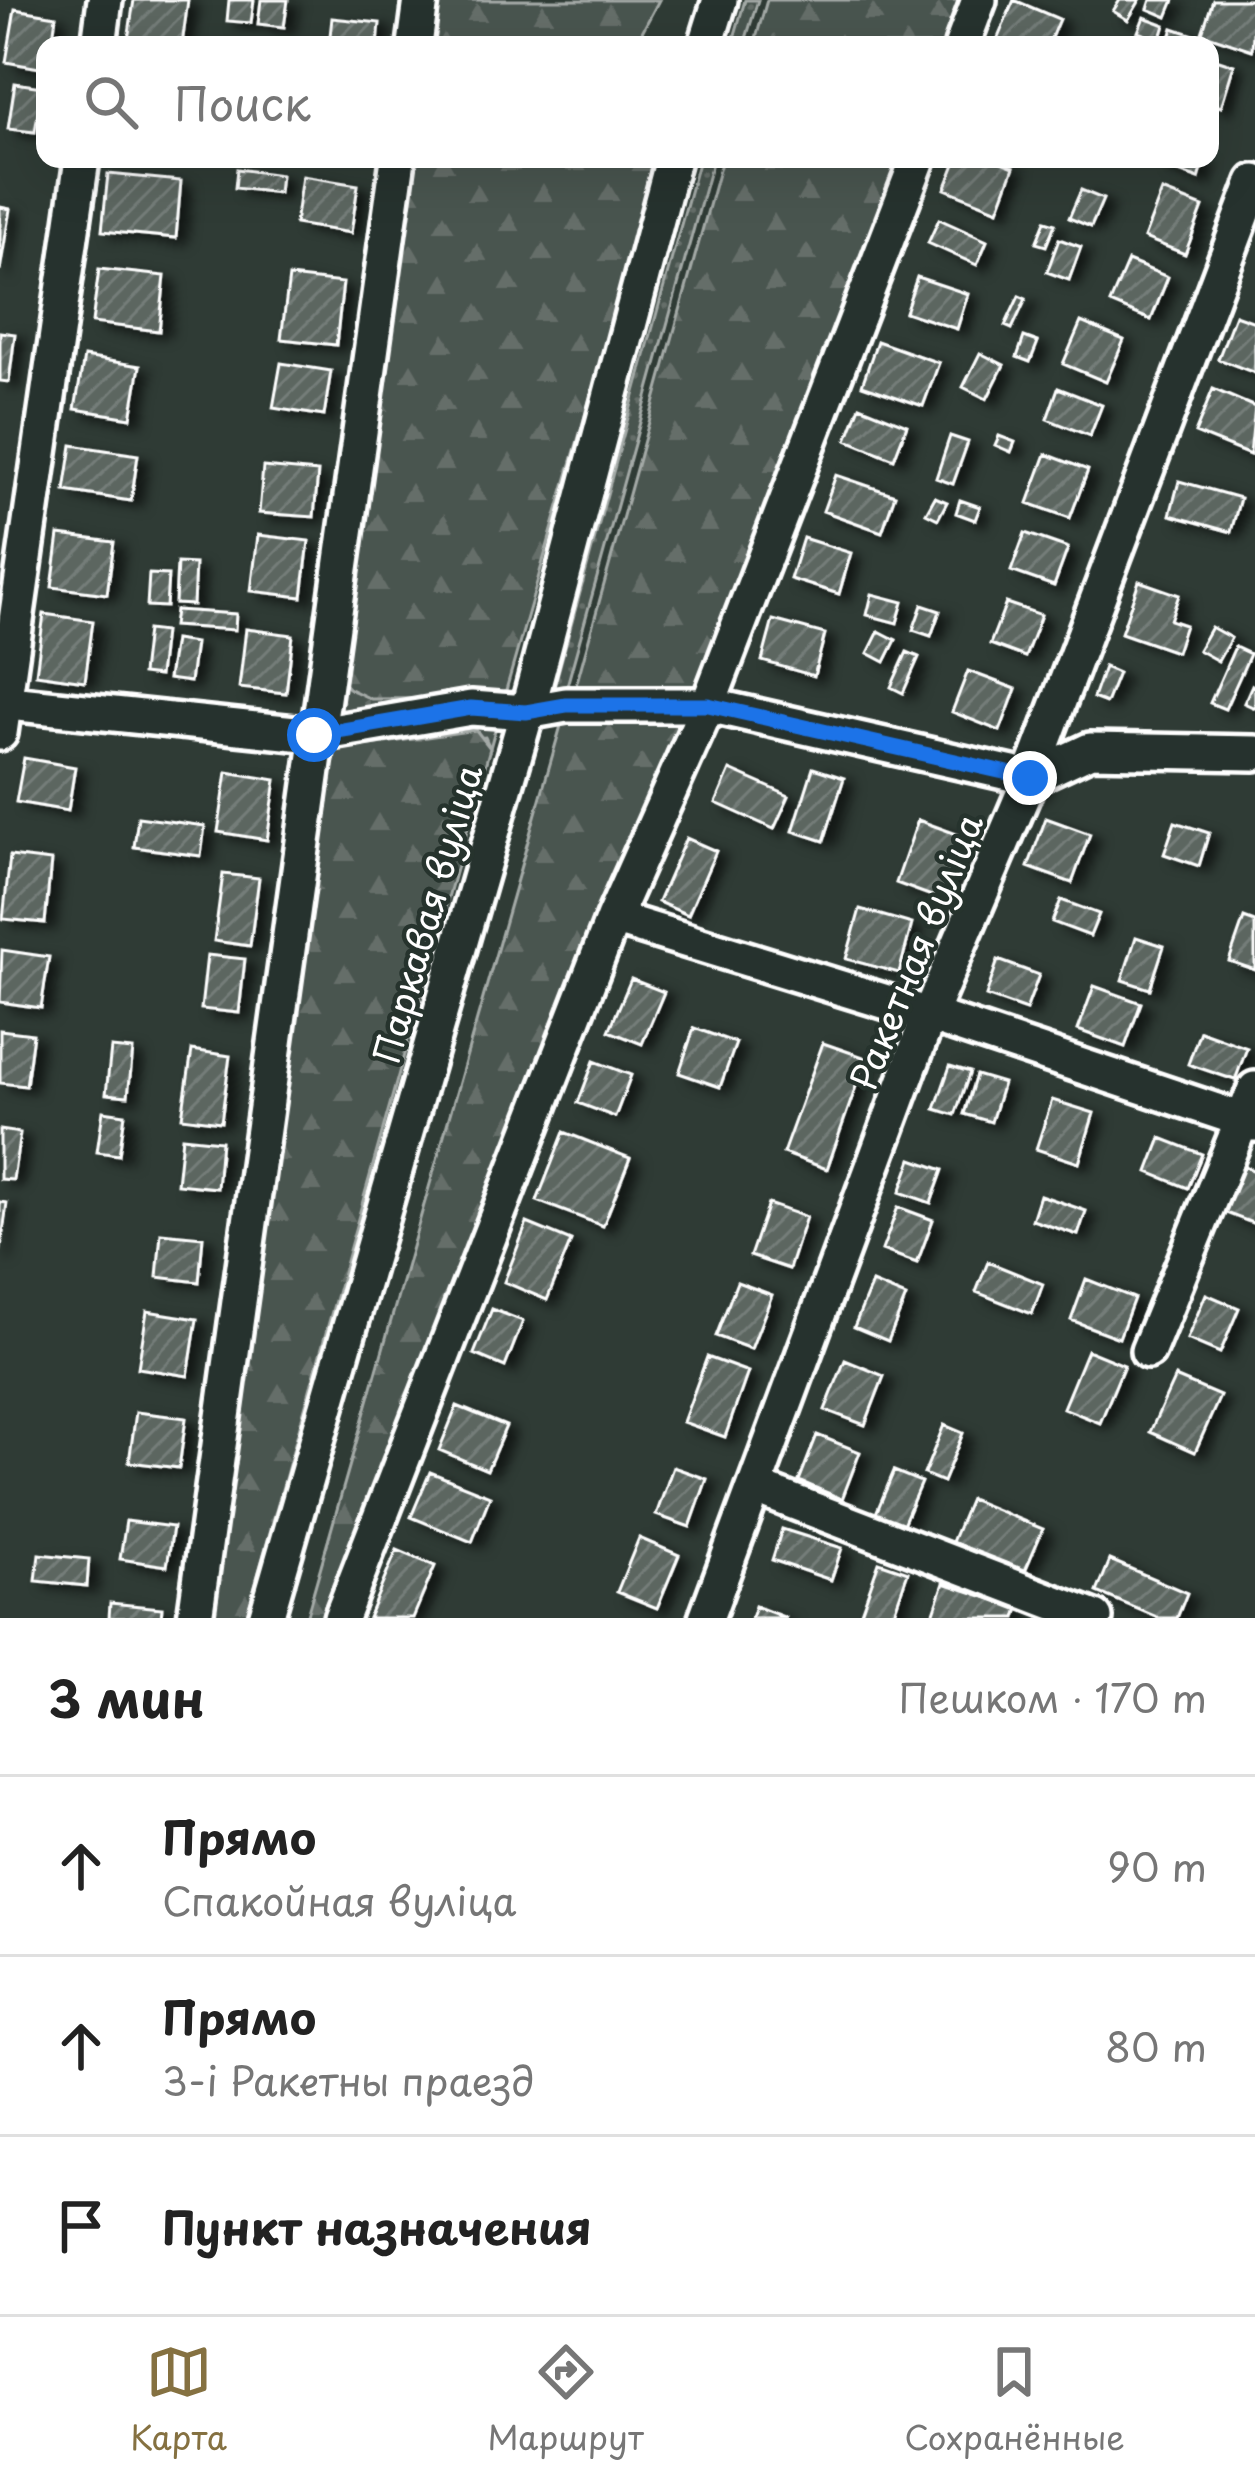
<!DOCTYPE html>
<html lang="ru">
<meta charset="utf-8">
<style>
body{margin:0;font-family:"Playpen Sans",sans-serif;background:#f2f2f2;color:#222}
.stop{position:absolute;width:36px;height:36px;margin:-27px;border:9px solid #1a73e8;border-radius:50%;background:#fff}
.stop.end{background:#1a73e8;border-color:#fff;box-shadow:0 3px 12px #0008}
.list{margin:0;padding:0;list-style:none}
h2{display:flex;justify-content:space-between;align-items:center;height:156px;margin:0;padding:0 48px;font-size:51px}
h2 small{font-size:39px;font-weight:400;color:#767676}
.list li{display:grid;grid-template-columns:78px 1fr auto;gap:36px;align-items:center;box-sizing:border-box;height:180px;padding:0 48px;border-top:3px solid #e0e0e0}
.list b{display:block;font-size:45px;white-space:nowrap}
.list p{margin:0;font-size:39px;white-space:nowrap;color:#767676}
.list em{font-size:39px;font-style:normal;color:#767676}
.icon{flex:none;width:66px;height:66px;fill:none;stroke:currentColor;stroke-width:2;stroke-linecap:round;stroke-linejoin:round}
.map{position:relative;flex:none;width:1255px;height:1618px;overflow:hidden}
.search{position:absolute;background:#fff;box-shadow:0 12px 48px #0002;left:36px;right:36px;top:36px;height:132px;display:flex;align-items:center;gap:30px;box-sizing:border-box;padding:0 42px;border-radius:24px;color:#767676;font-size:45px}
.sheet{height:696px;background:#fff}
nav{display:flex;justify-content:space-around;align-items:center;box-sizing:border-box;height:168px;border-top:3px solid #e0e0e0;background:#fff;font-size:33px;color:#767676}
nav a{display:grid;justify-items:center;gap:6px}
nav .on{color:#857141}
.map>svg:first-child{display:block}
.grass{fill:url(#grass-dots);stroke:#a4aaa7;stroke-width:3}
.forest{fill:url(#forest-firs);stroke:#a4aaa7;stroke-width:3}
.building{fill:url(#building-hatch);stroke:#fff;stroke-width:3;filter:url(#shadow)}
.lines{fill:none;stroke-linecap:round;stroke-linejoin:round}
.minor-casing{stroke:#fff;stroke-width:42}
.minor{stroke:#26332d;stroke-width:33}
.route{stroke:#1a73e8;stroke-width:15}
.labels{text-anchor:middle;stroke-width:9;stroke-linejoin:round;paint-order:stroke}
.street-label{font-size:36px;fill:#fff;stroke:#26332d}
</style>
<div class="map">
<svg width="1255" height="1618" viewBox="0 0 1255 1618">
<defs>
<pattern id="grass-dots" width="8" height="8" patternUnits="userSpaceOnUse" patternTransform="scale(3)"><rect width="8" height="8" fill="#4a544f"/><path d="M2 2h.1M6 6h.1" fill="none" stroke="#656e69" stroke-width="1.8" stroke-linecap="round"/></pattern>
<pattern id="forest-firs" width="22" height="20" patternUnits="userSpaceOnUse" patternTransform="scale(3)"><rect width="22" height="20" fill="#4a544f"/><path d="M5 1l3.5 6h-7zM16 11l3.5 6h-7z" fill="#656e69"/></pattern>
<pattern id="building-hatch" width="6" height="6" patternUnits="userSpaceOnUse" patternTransform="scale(3)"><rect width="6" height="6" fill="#5b6661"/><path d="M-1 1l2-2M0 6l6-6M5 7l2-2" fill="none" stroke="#747d79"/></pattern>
<filter id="shadow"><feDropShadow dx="10" dy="5.5" stdDeviation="6" flood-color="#0009"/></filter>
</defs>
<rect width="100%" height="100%" fill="#2f3b35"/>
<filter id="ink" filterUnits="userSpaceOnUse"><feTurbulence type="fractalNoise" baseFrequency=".00833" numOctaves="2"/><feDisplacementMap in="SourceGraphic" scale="24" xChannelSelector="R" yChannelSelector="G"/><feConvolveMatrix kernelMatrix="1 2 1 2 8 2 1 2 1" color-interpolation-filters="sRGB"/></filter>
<g filter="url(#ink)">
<!-- grass -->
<path class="grass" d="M745,0H758L744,45H732Z
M699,159H713L565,693L553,691Z
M333,671L371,698L491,699L506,690L490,748L485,737L328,751Z"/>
<!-- forest -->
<path class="forest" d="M436,0H659L635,45H429Z
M767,0H966L948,45H754Z
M412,159H652L641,221L506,690L498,698L371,699L348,688L333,671Z
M722,159H904L696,696L575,689Z
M564,715L691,721L329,1618H306Z
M476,730L490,748L246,1618H208L328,751Z"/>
<!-- building -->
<path class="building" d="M134,0H188L182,45L128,40Z
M229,0H254L251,23L227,21Z
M261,0H288L284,27L258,24Z
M1014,0L1059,19L1048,45H995Z
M1120,0H1140L1128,20L1113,11Z
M1151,0H1174L1167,17L1148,9Z
M1213,0H1255L1252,50L1202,33Z
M15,9L56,16L52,45H45V69L6,62Z
M1144,17L1165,25L1160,41L1138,32Z
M332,18L380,23L378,45H329Z
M1173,28L1194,35L1191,45L1169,41Z
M1210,57L1234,65L1221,107L1210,103Z
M15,83L42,87L35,132L8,129Z
M957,159H994L1014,167L998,210L945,189Z
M1161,159H1205L1199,179L1159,165Z
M237,169L281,175L279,193L235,188Z
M108,174L181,181L176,238L102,231Z
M302,176L358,185L351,233L295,224Z
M1081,190L1103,199L1091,227L1069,218Z
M1162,191L1203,207L1185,254L1144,238Z
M0,207L10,209L0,271Z
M939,219L987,241L977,265L928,243Z
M1045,221L1055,224L1046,246L1036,243Z
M1059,239L1081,247L1069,280L1047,272Z
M1128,261L1168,277L1151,320L1110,303Z
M99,269L165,276L159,331L92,323Z
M289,277L343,283L336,345L281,339Z
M917,277L968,294L957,329L905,312Z
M1019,296L1026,299L1012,329L1005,326Z
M1235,315L1255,322V373L1218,359Z
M1081,322L1124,340L1106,382L1063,364Z
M0,332L15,334L9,382L0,381Z
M1024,337L1038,342L1030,362L1017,357Z
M877,341L939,363L923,406L862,385Z
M980,353L1004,365L987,399L963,387Z
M84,357L140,366L131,418L75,409Z
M281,363L331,371L324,416L273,408Z
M1058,388L1102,405L1090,436L1047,419Z
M1213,389L1255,407L1250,455L1195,433Z
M860,406L907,425L894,459L847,440Z
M950,436L968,442L953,484L936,478Z
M999,436L1015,442L1011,452L995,445Z
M72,445L138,455L131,501L65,491Z
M1046,454L1088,470L1070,518L1028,503Z
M263,467L318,472L314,517L259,513Z
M836,475L895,495L882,532L823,511Z
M1179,481L1240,498L1231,532L1170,515Z
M935,497L947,502L938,519L926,513Z
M960,500L980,507L975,520L956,513Z
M1025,533L1068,548L1054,586L1011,571Z
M59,535L114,542L107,594L52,587Z
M258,535L309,541L302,597L251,591Z
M803,538L851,553L839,594L790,579Z
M177,563L195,564L193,605L175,604Z
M149,574L168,575L166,607L147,606Z
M1139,581L1179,595L1170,620L1185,625L1176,652L1121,633Z
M872,594L903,602L897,623L867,615Z
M1006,603L1041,615L1025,657L990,644Z
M922,605L940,611L931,636L913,630Z
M175,610L236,614L235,630L173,626Z
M44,614L93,621L85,681L36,674Z
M773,620L825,634L814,676L762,661Z
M1211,627L1231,638L1218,661L1198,650Z
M246,629L293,635L286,693L239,688Z
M147,630L164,632L159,676L142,674Z
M879,631L896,640L885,662L868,653Z
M174,640L195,643L190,682L168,679Z
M1235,647L1250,654L1225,709L1210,703Z
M907,652L919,657L903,693L891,687Z
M1104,667L1118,673L1106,703L1093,698Z
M968,671L1016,689L1000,731L952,712Z
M1252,685L1255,687V708L1244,703Z
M24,758L75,767L68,811L16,802Z
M813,768L844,778L824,841L793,831Z
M730,770L789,796L774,829L716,803Z
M227,772L276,780L267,840L218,832Z
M138,817L205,826L201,856L134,847Z
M1046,818L1090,834L1072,883L1028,867Z
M918,820L962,836L940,899L896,883Z
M1175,822L1209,833L1199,866L1164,854Z
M686,838L716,851L688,915L658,902Z
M10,856L51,861L45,923L3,919Z
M223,874L259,878L250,946L214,941Z
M1061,900L1099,914L1090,936L1052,922Z
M860,909L912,924L899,973L846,959Z
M1244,918L1255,922V970L1229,961Z
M1136,937L1164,946L1150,989L1122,980Z
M2,950L49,957L41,1008L0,1002Z
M207,955L245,959L239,1013L201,1009Z
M998,960L1039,975L1026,1010L986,996Z
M631,979L664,992L642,1044L609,1031Z
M1094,986L1141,1003L1125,1047L1078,1030Z
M694,1028L736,1043L720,1087L679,1073Z
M0,1030L33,1034L26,1086L0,1083Z
M1200,1031L1247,1048L1235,1080L1188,1064Z
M823,1043L866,1058L827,1169L783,1153Z
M111,1048L133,1050L128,1096L106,1094Z
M192,1050L230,1056L221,1122L182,1117Z
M594,1061L631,1075L615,1117L578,1103Z
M950,1066L970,1072L955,1115L935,1109Z
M976,1075L1003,1083L991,1122L964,1114Z
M1052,1100L1094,1113L1079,1163L1036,1149Z
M103,1111L125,1114L119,1155L97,1152Z
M0,1130L20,1133L13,1180L0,1179Z
M564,1132L630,1158L603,1226L537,1201Z
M182,1137L221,1141L217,1188L177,1184Z
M1161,1138L1202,1154L1188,1188L1148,1172Z
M912,1159L943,1170L931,1203L900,1192Z
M1241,1165L1255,1171V1224L1223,1212Z
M1040,1195L1086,1211L1078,1235L1032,1220Z
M0,1202L7,1203L0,1256Z
M768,1204L806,1217L789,1269L750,1256Z
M898,1207L933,1220L917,1263L882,1250Z
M527,1223L571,1241L547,1300L504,1282Z
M161,1233L203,1237L199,1282L157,1277Z
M988,1262L1043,1284L1032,1314L976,1292Z
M1086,1279L1134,1298L1119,1338L1071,1320Z
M737,1282L772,1295L751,1349L716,1336Z
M872,1283L906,1297L888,1341L854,1327Z
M1206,1294L1239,1308L1220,1353L1187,1339Z
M492,1309L523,1321L505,1367L474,1354Z
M147,1311L197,1319L188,1376L138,1368Z
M1087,1350L1124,1365L1100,1423L1063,1408Z
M707,1357L748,1372L725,1437L683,1422Z
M845,1360L884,1376L865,1425L825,1410Z
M1175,1377L1220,1396L1195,1452L1150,1432Z
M457,1406L506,1426L487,1470L439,1450Z
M136,1412L186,1418L179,1468L129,1462Z
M944,1425L963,1433L943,1482L924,1474Z
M817,1435L860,1452L842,1499L799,1481Z
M673,1467L707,1479L690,1527L656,1515Z
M894,1471L921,1482L901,1529L874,1518Z
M430,1472L490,1496L472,1542L411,1517Z
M970,1499L1043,1529L1024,1573L952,1542Z
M126,1521L173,1527L167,1566L120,1559Z
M782,1529L842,1548L831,1580L772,1560Z
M639,1538L679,1555L657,1608L617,1592Z
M397,1550L435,1566L413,1618H368Z
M39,1554L89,1559L87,1586L36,1581Z
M1110,1560L1187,1593L1177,1618H1159L1097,1592Z
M879,1562L908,1572L892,1618H859Z
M944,1583L1019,1608L1016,1618H932Z
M110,1603L162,1608L161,1618H109Z
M755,1606L786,1618H751Z"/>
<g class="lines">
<defs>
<path id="minor" d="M99,45L105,0
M415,45L421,0
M706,45L720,0
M962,45L979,0
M0,702L314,735L471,708L527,712L566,705H708L1030,778L1090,750L1255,753
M0,733L82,159
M613,918L929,1015L1255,1124
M1148,1351L1255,1089
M757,1488L1095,1618
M195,1618L398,159
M266,1618L527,712L673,159
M341,1618L613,918L708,705L918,159
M706,1618L929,1015L1030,778L1255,182"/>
</defs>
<!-- minor casing -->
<use href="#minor" class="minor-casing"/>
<!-- minor -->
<use href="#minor" class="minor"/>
</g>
</g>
<g class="lines" filter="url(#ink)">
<!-- route -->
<path class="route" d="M314,735L471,708L526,712L566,705H708L1030,778"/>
</g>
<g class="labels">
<!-- street labels -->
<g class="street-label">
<text transform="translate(428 914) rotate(-74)" y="13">Паркавая вуліца</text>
<text transform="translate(917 952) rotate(-68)" y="13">Ракетная вуліца</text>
</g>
</g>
</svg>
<div class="stop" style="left:314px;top:735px"></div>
<div class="stop end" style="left:1030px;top:778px"></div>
<div class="search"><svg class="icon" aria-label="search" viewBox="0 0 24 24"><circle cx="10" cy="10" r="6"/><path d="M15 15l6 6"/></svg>Поиск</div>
</div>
<section class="sheet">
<h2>3 мин<small>Пешком · 170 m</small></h2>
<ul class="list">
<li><svg class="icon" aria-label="ahead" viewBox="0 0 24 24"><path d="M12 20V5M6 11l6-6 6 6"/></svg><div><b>Прямо</b><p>Спакойная вуліца</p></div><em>90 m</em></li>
<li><svg class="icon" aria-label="ahead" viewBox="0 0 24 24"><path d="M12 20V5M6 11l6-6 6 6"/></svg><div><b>Прямо</b><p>3-і Ракетны праезд</p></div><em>80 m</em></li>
<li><svg class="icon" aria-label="arrive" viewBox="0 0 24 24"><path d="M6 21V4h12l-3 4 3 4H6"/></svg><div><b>Пункт назначения</b></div></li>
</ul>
</section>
<nav>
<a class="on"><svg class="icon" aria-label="map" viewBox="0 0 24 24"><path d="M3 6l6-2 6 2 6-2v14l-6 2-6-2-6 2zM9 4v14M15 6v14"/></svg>Карта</a>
<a><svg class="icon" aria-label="directions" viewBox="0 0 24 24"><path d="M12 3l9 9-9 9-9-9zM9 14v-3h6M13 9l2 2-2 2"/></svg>Маршрут</a>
<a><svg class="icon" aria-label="saved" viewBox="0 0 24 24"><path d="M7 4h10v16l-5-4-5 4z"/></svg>Сохранённые</a>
</nav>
